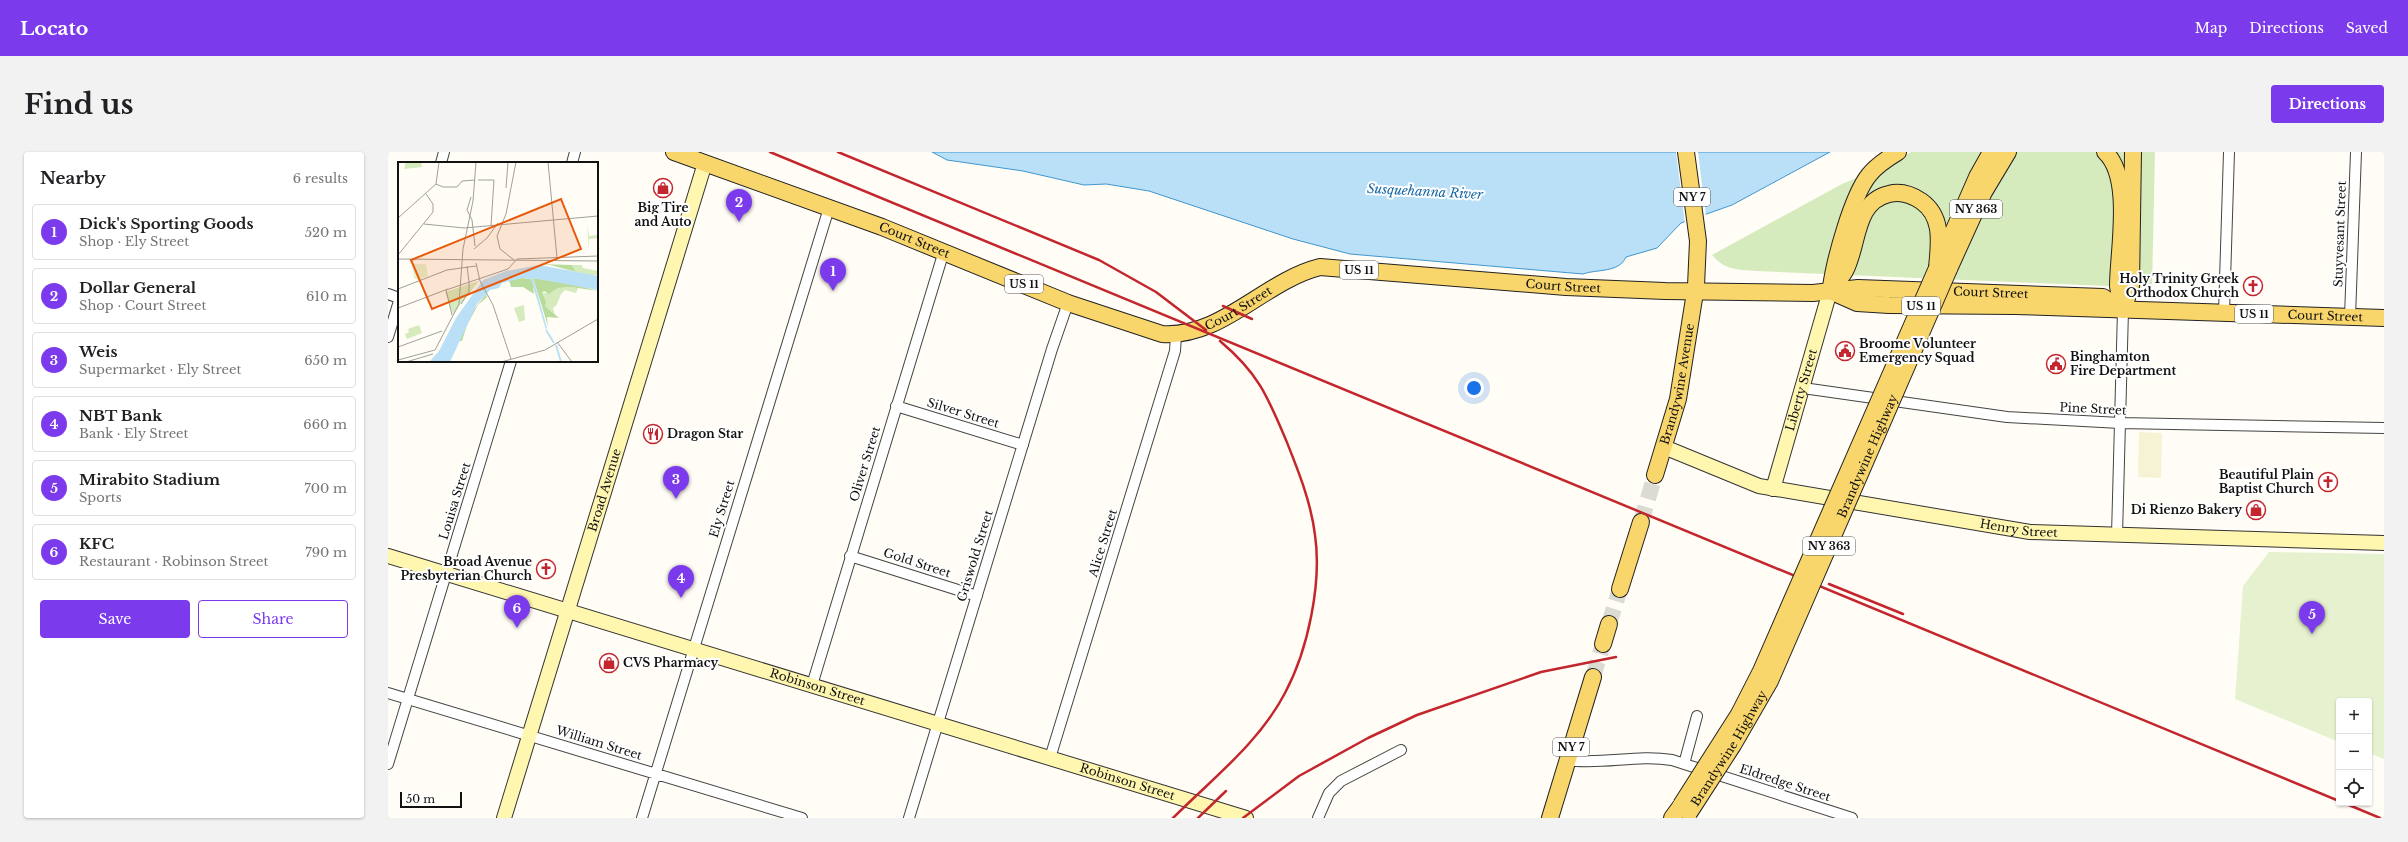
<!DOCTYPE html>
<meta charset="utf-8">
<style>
body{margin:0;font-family:"Libre Baskerville",serif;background:#f2f2f2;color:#202124}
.controls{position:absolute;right:12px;bottom:12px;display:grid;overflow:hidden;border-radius:4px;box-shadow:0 1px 3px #0004}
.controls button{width:36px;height:36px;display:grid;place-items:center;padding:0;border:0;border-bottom:1px solid #e0e0e0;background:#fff;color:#202124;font:20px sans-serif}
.scale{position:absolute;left:12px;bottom:10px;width:62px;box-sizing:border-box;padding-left:4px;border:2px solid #111;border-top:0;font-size:11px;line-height:14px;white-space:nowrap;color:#111;-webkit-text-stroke:3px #fff;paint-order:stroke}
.you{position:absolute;left:1086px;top:236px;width:14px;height:14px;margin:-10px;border:3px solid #fff;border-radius:50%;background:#1a73e8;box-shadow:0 0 0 6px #1a73e833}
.badge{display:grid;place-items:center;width:26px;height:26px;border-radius:50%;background:#7c3aed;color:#fff;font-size:13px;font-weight:700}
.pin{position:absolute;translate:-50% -33px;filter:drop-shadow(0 1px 2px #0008)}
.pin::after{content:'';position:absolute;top:21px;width:14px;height:12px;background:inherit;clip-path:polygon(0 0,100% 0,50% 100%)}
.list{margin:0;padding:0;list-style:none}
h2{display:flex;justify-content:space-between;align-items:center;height:52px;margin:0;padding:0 16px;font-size:17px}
h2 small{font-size:13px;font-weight:400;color:#757577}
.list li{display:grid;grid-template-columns:26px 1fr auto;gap:12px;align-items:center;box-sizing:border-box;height:56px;margin:0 8px 8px;padding:0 8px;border:1px solid #e0e0e0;border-radius:4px}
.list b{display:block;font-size:15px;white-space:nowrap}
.list p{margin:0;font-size:13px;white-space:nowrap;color:#757577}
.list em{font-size:13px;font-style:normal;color:#757577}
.actions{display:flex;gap:8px;padding:12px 16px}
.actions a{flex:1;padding:9px 0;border:1px solid #7c3aed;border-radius:4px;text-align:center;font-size:14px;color:#7c3aed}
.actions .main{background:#7c3aed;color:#fff}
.icon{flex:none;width:22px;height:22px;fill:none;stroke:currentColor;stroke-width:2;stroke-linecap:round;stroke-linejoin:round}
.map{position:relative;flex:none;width:1996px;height:666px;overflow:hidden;border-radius:4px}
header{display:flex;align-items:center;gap:24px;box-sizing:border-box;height:56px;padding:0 20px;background:#7c3aed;color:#fff}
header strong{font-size:19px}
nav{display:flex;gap:22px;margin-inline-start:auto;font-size:14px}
.intro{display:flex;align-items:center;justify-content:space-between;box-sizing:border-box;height:96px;padding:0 24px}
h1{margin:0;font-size:28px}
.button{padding:10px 18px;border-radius:4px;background:#7c3aed;color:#fff;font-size:14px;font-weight:700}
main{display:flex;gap:24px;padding:0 24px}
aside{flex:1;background:#fff;border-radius:4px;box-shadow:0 1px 3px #0004}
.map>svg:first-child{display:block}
.farmland{fill:#f6f3d4}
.green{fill:#d5ebbd}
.pitch{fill:#e6f2cf}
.water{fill:#b9e0f7;stroke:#3f96cf}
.pier{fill:#fffdf5}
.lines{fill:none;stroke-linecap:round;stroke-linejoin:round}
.primary-tunnel{stroke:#dbdad3;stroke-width:16;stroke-dasharray:16 8;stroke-linecap:butt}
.street-casing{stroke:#444;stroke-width:12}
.secondary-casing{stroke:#333;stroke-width:16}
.primary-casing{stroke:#222;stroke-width:18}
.street{stroke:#fff;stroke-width:10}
.secondary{stroke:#fff6b0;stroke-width:14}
.primary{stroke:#f9d66b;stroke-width:16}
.rail{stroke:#c4262e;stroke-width:2.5}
.primary-bridge-casing{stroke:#222;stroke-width:18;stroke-linecap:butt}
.primary-bridge{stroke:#f9d66b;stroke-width:16}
.labels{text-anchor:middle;stroke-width:4;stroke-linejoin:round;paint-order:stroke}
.shield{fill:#fff;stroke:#585858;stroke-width:1}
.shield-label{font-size:11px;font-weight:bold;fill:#111}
.poi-label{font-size:12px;font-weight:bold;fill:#111;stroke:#fff;text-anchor:end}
.street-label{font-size:12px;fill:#111;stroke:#fff}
.water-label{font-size:13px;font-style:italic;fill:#1768a6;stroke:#fff}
.inset-river{fill:none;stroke:#b9e0f7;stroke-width:2}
.inset-road{fill:none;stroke:#a09f9a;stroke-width:1}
.view{fill:#e8590c;fill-opacity:0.15;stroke:#e8590c;stroke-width:2}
.inset-edge{fill:none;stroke:#111;stroke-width:2}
</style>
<header>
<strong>Locato</strong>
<nav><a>Map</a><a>Directions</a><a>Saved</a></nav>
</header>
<div class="intro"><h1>Find us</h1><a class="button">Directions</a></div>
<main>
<aside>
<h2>Nearby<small>6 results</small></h2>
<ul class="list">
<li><span class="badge">1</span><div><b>Dick's Sporting Goods</b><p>Shop · Ely Street</p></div><em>520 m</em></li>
<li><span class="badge">2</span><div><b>Dollar General</b><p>Shop · Court Street</p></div><em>610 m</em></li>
<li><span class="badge">3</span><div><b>Weis</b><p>Supermarket · Ely Street</p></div><em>650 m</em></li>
<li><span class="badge">4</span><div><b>NBT Bank</b><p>Bank · Ely Street</p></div><em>660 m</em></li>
<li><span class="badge">5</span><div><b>Mirabito Stadium</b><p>Sports</p></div><em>700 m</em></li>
<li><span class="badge">6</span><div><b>KFC</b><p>Restaurant · Robinson Street</p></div><em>790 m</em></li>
</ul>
<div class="actions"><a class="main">Save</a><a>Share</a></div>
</aside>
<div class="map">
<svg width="1996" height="666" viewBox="0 0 1996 666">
<rect width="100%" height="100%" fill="#fffdf5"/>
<!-- farmland -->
<path class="farmland" d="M1751,280L1774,281L1773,326L1750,325Z"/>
<!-- green -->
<path class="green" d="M1523,0H1767L1764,136L1368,119C1349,117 1338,119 1324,103L1454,32L1504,11Z"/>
<!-- pitch -->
<path class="pitch" d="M1881,400L1996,402V607L1981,601V549H1951V590L1847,547L1855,434Z"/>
<!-- water -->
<path class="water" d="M544,0H1442L1344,53L1293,71L1269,96L1238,105C1231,121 1209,117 1195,122L962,102L905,87L761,39L718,32L696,33L635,19L559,8Z"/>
<!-- pier -->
<path class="pier" d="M1288,0H1310L1318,64L1297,72Z"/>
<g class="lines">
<!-- primary-tunnel -->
<path class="primary-tunnel" d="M1253,370L1267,323
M1221,472L1232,437
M1205,525L1215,492"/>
<defs>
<path id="street" d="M53,11L56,0
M184,11L187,0
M0,142L11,146
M1836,161L1841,0
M1962,165L1968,0
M0,185L11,149
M1415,236L1619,265L1732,271L1996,276
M508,254L635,293
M1729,383L1735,158
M462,404L589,444
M424,533L556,99
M0,541L414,666
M662,606L787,199L788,183
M1179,608C1215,613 1249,602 1284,608L1464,666
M0,612L123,209
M1296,612L1309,564
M254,666L441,56
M521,666L664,197L680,151
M930,666L941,641L953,629L1013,598"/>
<g id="secondary">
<path id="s1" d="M1276,295L1371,334L1642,380L1996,391"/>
<path id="s2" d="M1385,337L1442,139"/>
<path id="s3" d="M0,404L858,666"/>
<path id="s4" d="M116,666L317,11"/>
</g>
<g id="primary">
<path id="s5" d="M286,0L494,75L680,151L774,182C834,186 876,129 932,115L1178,135L1277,139L1425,141L1470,136L1715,145L1735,158"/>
<path d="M1717,0C1745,26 1730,99 1730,134C1731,142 1734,150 1735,158"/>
<path d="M1554,105L1589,25L1603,0"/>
<path d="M1561,117L1596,40L1620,0"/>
<path d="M1443,135C1447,107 1464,44 1481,23C1488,14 1500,6 1510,0"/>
<path id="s6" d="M1442,139L1469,151L1501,153L1627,154L1996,166"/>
<path d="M1442,139C1447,132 1453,126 1457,119C1471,93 1466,50 1501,42C1512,39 1524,43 1533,49C1556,65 1551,92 1549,116"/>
<path d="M1735,158L1743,134L1745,0"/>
<path id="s7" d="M1267,323L1290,247L1308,134L1310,89L1298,0"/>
<path d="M1232,437L1253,370"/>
<path d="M1215,492L1221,472"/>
<path d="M1162,666L1205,525"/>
<path d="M1284,666L1292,655"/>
</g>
</defs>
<!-- street casing -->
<use href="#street" class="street-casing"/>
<!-- secondary casing -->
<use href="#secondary" class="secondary-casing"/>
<!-- primary casing -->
<use href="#primary" class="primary-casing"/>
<!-- street -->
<use href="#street" class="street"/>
<!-- secondary -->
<use href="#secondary" class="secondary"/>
<!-- primary -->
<use href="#primary" class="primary"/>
<!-- rail -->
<path class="rail" d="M382,0L1951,649
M450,0L711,108L768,140L818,178
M835,154L864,167
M1441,432L1515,462
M1956,651L1992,666
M785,666C824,627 871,591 897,541C920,498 934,431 927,383C923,350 910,318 898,288C879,243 870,221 832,189
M810,666L838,639
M855,666L911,624L980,586L1029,563L1153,520L1228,505"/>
<defs>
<g id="primary-bridge">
<path d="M1293,653L1351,562L1373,519L1549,116"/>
<path id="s8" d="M1301,661L1345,593L1382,529L1561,117"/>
</g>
</defs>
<!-- primary-bridge casing -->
<use href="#primary-bridge" class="primary-bridge-casing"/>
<!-- primary-bridge -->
<use href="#primary-bridge" class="primary-bridge"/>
</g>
<!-- icons -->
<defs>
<symbol id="shop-ring" viewBox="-11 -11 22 22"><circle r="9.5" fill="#fff" stroke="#c4262e" stroke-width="1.5"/><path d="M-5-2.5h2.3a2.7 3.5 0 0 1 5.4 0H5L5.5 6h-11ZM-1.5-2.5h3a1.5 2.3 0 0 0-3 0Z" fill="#c4262e"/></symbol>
<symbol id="church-ring" viewBox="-11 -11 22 22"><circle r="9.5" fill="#fff" stroke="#c4262e" stroke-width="1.5"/><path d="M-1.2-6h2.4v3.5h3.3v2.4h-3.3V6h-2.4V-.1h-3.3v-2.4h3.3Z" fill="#c4262e"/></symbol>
<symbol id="civic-ring" viewBox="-11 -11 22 22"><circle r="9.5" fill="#fff" stroke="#c4262e" stroke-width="1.5"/><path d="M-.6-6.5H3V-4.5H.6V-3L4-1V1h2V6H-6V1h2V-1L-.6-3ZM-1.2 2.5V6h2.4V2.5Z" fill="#c4262e"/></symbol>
<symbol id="restaurant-ring" viewBox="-11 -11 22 22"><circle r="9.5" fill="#fff" stroke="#c4262e" stroke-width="1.5"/><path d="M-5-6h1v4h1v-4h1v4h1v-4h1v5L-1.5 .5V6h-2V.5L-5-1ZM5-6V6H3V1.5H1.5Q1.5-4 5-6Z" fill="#c4262e"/></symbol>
</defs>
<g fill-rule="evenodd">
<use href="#shop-ring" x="264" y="25" width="22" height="22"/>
<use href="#church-ring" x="1854" y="123" width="22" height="22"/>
<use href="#civic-ring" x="1446" y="188" width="22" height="22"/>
<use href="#civic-ring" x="1657" y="201" width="22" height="22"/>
<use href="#restaurant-ring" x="254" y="271" width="22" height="22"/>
<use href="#church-ring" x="1929" y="319" width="22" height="22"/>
<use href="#shop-ring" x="1857" y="347" width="22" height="22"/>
<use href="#church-ring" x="147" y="406" width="22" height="22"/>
<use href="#shop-ring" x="210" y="500" width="22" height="22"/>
</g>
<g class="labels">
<!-- shield labels -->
<g class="shield">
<rect x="1286" y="36" width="36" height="18" rx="3"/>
<rect x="1562" y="48" width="52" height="18" rx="3"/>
<rect x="952" y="109" width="38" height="18" rx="3"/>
<rect x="617" y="123" width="38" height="18" rx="3"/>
<rect x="1514" y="145" width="38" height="18" rx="3"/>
<rect x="1847" y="153" width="38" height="18" rx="3"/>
<rect x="1415" y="385" width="52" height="18" rx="3"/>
<rect x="1165" y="586" width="36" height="18" rx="3"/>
</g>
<g class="shield-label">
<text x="1304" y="49">NY 7</text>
<text x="1588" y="61">NY 363</text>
<text x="971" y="122">US 11</text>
<text x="636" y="136">US 11</text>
<text x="1533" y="158">US 11</text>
<text x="1866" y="166">US 11</text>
<text x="1441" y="398">NY 363</text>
<text x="1183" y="599">NY 7</text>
</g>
<!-- poi labels -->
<g class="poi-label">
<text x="275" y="60" text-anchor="middle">Big Tire<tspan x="275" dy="14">and Auto</tspan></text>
<text x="1851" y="131">Holy Trinity Greek<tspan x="1851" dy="14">Orthodox Church</tspan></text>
<text x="1471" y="196" text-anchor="start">Broome Volunteer<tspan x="1471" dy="14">Emergency Squad</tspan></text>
<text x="1682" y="209" text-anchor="start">Binghamton<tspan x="1682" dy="14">Fire Department</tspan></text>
<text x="279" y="286" text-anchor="start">Dragon Star</text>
<text x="1926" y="327">Beautiful Plain<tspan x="1926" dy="14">Baptist Church</tspan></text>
<text x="1854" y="362">Di Rienzo Bakery</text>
<text x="144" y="414">Broad Avenue<tspan x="144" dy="14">Presbyterian Church</tspan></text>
<text x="235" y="515" text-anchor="start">CVS Pharmacy</text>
</g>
<!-- street labels -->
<g class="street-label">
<text transform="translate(1952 82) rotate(-88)" y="4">Stuyvesant Street</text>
<text dy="4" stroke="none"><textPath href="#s5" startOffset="256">Court Street</textPath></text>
<text dy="4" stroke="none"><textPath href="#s5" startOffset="939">Court Street</textPath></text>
<text dy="4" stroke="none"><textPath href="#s5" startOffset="1367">Court Street</textPath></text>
<text dy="4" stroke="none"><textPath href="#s5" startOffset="603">Court Street</textPath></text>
<text dy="4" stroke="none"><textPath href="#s6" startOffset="498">Court Street</textPath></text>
<text dy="4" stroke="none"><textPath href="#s7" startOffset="94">Brandywine Avenue</textPath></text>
<text dy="4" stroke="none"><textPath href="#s2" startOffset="103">Liberty Street</textPath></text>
<text transform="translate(1705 257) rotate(3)" y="4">Pine Street</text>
<text transform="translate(575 261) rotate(17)" y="4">Silver Street</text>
<text dy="4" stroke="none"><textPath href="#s8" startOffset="400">Brandywine Highway</textPath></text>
<text transform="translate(477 312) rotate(-73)" y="4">Oliver Street</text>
<text dy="4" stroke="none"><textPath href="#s4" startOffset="343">Broad Avenue</textPath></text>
<text transform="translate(67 349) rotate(-73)" y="4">Louisa Street</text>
<text transform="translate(334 357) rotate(-73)" y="4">Ely Street</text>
<text dy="4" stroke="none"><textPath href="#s1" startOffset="366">Henry Street</textPath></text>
<text transform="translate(715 391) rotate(-73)" y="4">Alice Street</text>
<text transform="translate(587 404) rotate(-73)" y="4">Griswold Street</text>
<text transform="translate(529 411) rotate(18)" y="4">Gold Street</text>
<text dy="4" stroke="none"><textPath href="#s3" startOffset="449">Robinson Street</textPath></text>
<text transform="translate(211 591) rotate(17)" y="4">William Street</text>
<text dy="4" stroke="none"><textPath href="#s8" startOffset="76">Brandywine Highway</textPath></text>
<text dy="4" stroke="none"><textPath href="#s3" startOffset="773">Robinson Street</textPath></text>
<text transform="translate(1397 631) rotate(18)" y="4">Eldredge Street</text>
</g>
<!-- water labels -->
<g class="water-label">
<text transform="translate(1037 39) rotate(3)" y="5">Susquehanna River</text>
</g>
</g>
<!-- overview -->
<g transform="translate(10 10)">
<rect width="200" height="200" fill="#fffdf5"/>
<path d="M8,0H23L24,5L6,7ZM189,62L191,74L200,73V76L191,77V89ZM174,103H184L185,106L200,109V112L195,114L178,110ZM81,119L73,129L55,152L47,130ZM173,125L180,126L178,131L167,128L163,132L158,144L155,146L157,152L147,144L144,131H153L160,126ZM126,143L127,158L121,160L116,146ZM21,163L24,171L9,177L7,172L11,170L10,167Z" fill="#d5ebbd"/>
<path d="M141,102L174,103L178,110L152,103ZM124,116L133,117L135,121L139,136L135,124L136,132L125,125H113L111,118ZM135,116L178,123L200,129L173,125L160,126L151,132L146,129L144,131L148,140L147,144L161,156L149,155L150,164ZM88,132L89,135L80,143L69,163L64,179H61L75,149Z" fill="#b9dc9c"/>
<path d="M14,102H28L30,114L19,118L16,116Z" fill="#e6f2cf"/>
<path d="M141,103L200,114V128L135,116L149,166L148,168L133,117L124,116L104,121L101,126L92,128L79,142L52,200H31L41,189L58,156L85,118L108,109Z" fill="#b9e0f7"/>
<path class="inset-river" d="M148,168L156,181M158,183L163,200"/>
<path class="inset-road" d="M150,0L159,96M80,18H96L93,64M38,22L45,25H59L64,19L77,18M108,26L110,0M73,35L69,48L74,58L77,84M0,56L38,22L41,0M26,62L66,66L200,54M76,87L89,76L100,61M0,93L35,50V42L28,32M0,97L200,99M116,98L102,87L99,74L108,52L118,0M78,101L82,119L95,143L113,197M69,104L71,120M0,127L49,108L78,104M48,128L110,107L119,97L200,94M48,128L54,153M63,142L71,130V120M0,146L50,127M159,180L174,200M0,185L44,169M0,198L37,188L61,142L65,87L75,39L78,0M8,200L35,192M103,200L147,188L200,157"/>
<path class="view" d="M163,37L183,87L34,147L13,98Z"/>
<rect width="200" height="200" class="inset-edge"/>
</g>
</svg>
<div class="controls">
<button>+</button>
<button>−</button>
<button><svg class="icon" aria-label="locate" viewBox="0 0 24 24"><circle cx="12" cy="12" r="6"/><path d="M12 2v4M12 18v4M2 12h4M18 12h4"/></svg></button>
</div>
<div class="scale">50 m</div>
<div class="you"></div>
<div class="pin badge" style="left:445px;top:139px">1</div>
<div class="pin badge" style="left:351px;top:70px">2</div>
<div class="pin badge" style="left:288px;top:347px">3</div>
<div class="pin badge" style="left:293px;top:446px">4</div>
<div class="pin badge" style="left:1924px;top:482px">5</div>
<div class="pin badge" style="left:129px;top:476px">6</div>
</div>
</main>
